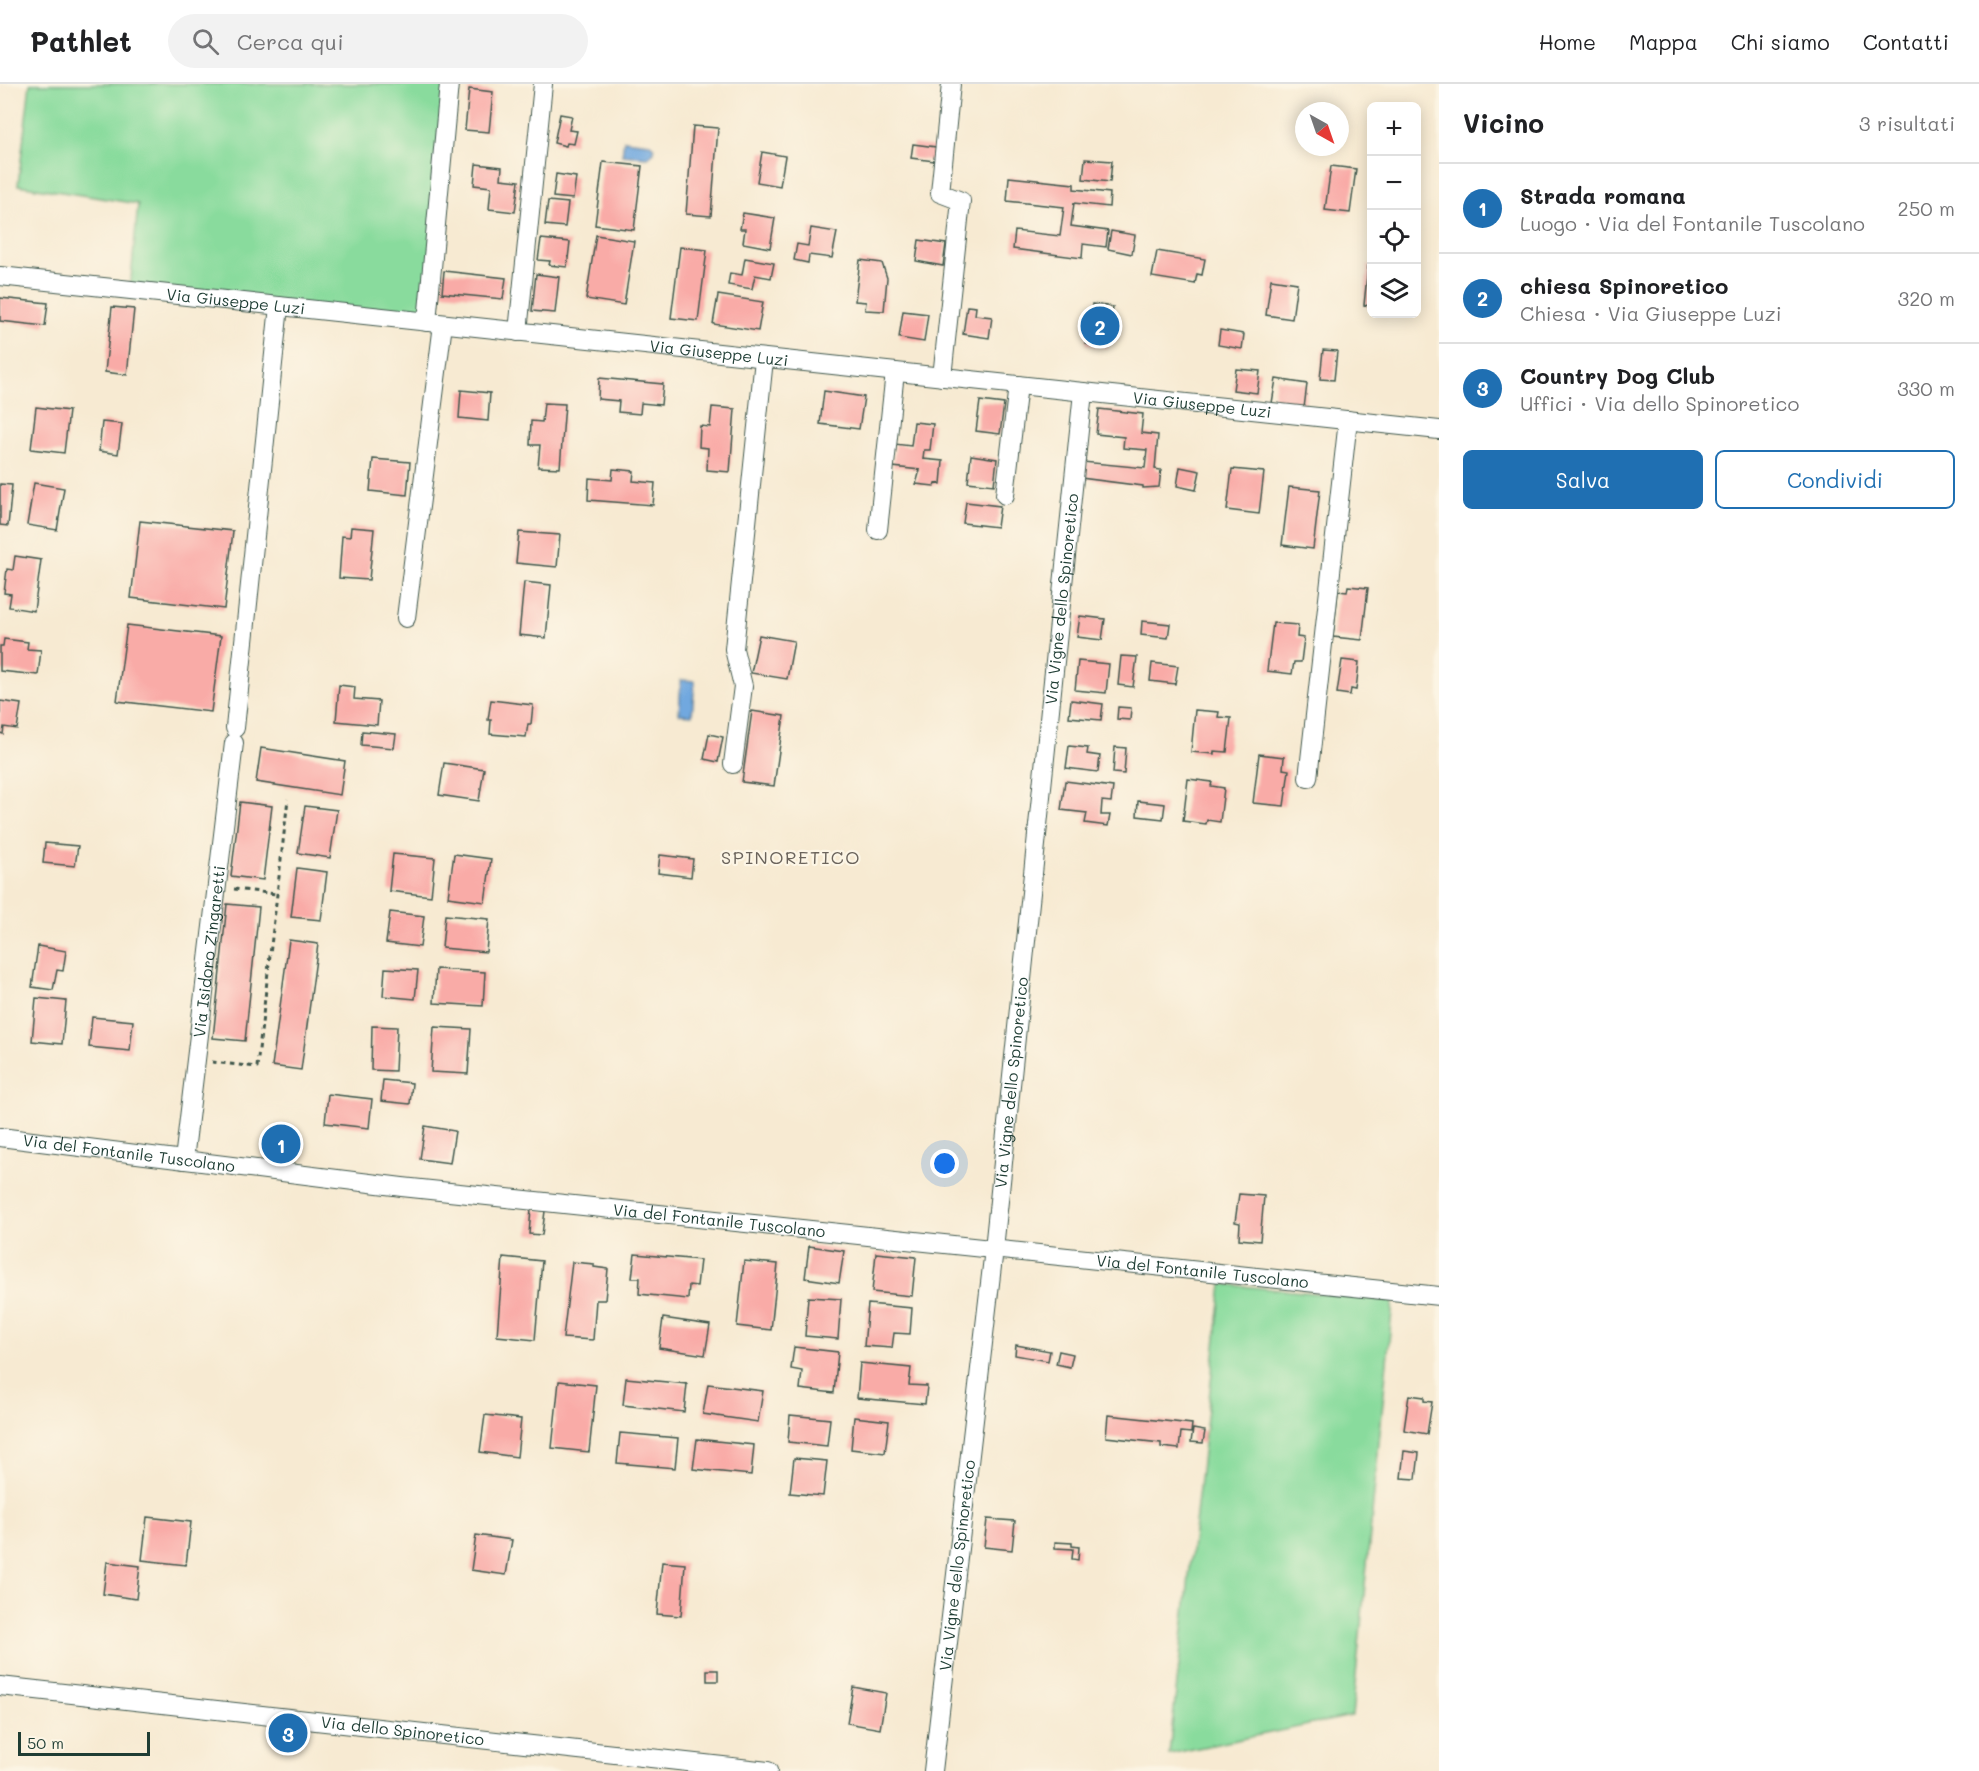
<!DOCTYPE html>
<html lang="it">
<meta charset="utf-8">
<style>
body{margin:0;font-family:Mali,sans-serif;background:#f2f2f2;color:#202124}
.controls{position:absolute;right:18px;top:18px;display:grid;overflow:hidden;border-radius:9px;box-shadow:0 3px 15px #0003}
.controls button{width:54px;height:54px;display:grid;place-items:center;padding:0;border:0;border-bottom:2px solid #e0e0e0;background:#fff;color:#202124;font:30px sans-serif}
.compass{position:absolute;left:1295px;top:18px;width:54px;height:54px;border-radius:50%;background:#fff;box-shadow:0 3px 15px #0003;rotate:140deg}
.scale{position:absolute;left:18px;bottom:15px;width:132px;box-sizing:border-box;padding-left:6px;border:3px solid #1f3d34;border-top:0;font-size:16px;line-height:21px;white-space:nowrap;color:#1f3d34;-webkit-text-stroke:4px #fcf5e5;paint-order:stroke}
.you{position:absolute;left:945px;top:1080px;width:21px;height:21px;margin:-15px;border:4px solid #fff;border-radius:50%;background:#1a73e8;box-shadow:0 0 0 9px #1a73e833}
.badge{display:grid;place-items:center;width:39px;height:39px;border-radius:50%;background:#1f6fb2;color:#fff;font-size:20px;font-weight:700}
.pin{position:absolute;translate:-50% -50%;border:3px solid #fff;box-shadow:0 2px 6px #0006}
.list{margin:0;padding:0;list-style:none}
h2{display:flex;justify-content:space-between;align-items:center;height:78px;margin:0;padding:0 24px;font-size:26px}
h2 small{font-size:20px;font-weight:400;color:#757577}
.list li{display:grid;grid-template-columns:39px 1fr auto;gap:18px;align-items:center;box-sizing:border-box;height:90px;padding:0 24px;border-top:2px solid #e0e0e0}
.list b{display:block;font-size:22px;white-space:nowrap}
.list p{margin:0;font-size:20px;white-space:nowrap;color:#757577}
.list em{font-size:20px;font-style:normal;color:#757577}
.actions{display:flex;gap:12px;padding:18px 24px}
.actions a{flex:1;padding:14px 0;border:2px solid #1f6fb2;border-radius:9px;text-align:center;font-size:21px;color:#1f6fb2}
.actions .main{background:#1f6fb2;color:#fff}
.icon{flex:none;width:33px;height:33px;fill:none;stroke:currentColor;stroke-width:2;stroke-linecap:round;stroke-linejoin:round}
.map{position:relative;flex:none;width:1439px;height:1687px;overflow:hidden}
header{display:flex;align-items:center;gap:36px;box-sizing:border-box;height:84px;padding:0 30px;background:#fff;border-bottom:2px solid #e0e0e0}
header strong{font-size:28px}
nav{display:flex;gap:33px;margin-inline-start:auto;font-size:21px}
.search{width:420px;height:54px;background:#f2f2f2;display:flex;align-items:center;gap:15px;box-sizing:border-box;padding:0 21px;border-radius:33px;color:#757577;font-size:22px}
main{display:flex}
aside{flex:1;background:#fff}
.map>svg:first-child{display:block}
.green{fill:#89db9d;stroke:#548c68;stroke-width:1.5}
.water{fill:#71a8df;stroke:#48728a;stroke-width:1.5}
.building{fill:#f9aba7}
.lines{fill:none;stroke-linecap:round;stroke-linejoin:round}
.minor-casing{stroke:#3f574c;stroke-width:20}
.path{stroke:#3f574c;stroke-width:3;stroke-dasharray:4.5 4.5;stroke-linecap:butt}
.minor{stroke:#fff;stroke-width:18}
.labels{text-anchor:middle;stroke-width:4.5;stroke-linejoin:round;paint-order:stroke}
.street-label{font-size:16px;fill:#1f3d34;stroke:#fcf5e5}
.neighbourhood-label{font-size:18px;letter-spacing:1.5px;fill:#6b645c;stroke:#fcf5e5}
</style>
<header>
<strong>Pathlet</strong>
<div class="search"><svg class="icon" aria-label="search" viewBox="0 0 24 24"><circle cx="10" cy="10" r="6"/><path d="M15 15l6 6"/></svg>Cerca qui</div>
<nav><a>Home</a><a>Mappa</a><a>Chi siamo</a><a>Contatti</a></nav>
</header>
<main>
<div class="map">
<svg width="1439" height="1687" viewBox="0 0 1439 1687">
<rect width="100%" height="100%" fill="#fcf5e5"/>
<filter id="ink" filterUnits="userSpaceOnUse"><feTurbulence type="fractalNoise" baseFrequency=".0167" numOctaves="2"/><feDisplacementMap in="SourceGraphic" scale="12" xChannelSelector="R" yChannelSelector="G"/><feConvolveMatrix kernelMatrix="1 2 1 2 8 2 1 2 1" color-interpolation-filters="sRGB"/></filter>
<filter id="wash" filterUnits="userSpaceOnUse"><feTurbulence type="fractalNoise" baseFrequency=".008" numOctaves="4" result="noise"/><feDisplacementMap in="SourceGraphic" scale="24" xChannelSelector="R" yChannelSelector="G"/><feGaussianBlur stdDeviation="1.35" result="paint"/><feColorMatrix in="noise" values="0 0 0 0 0 0 0 0 0 0 0 0 0 0 0 0 0 1.4 0 .05"/><feComposite in="paint" operator="in"/></filter>
<g filter="url(#wash)">
<rect width="100%" height="100%" fill="#f7ead2"/>
<!-- green -->
<path class="green" d="M30,0H449L427,238L130,206L138,120L18,101Z
M1222,1200L1393,1217L1352,1632L1169,1670Z"/>
<!-- water -->
<path class="water" d="M624,56L650,59L654,64V68L648,73L622,71Z
M681,596L695,597L692,631L679,630Z"/>
<g id="blocks">
<!-- building -->
<path class="building" d="M469,5L493,8L489,48L465,46Z
M560,30L572,32L569,46L577,47L574,60L567,59L566,62L554,59Z
M693,42L718,44L711,132L686,130Z
M913,60L936,63L934,77L911,74Z
M762,68L785,72L780,102L757,98Z
M1085,75L1112,77L1110,98L1083,95Z
M603,78L642,82L634,146L595,141Z
M476,80L502,83L501,95L519,97L515,128L489,125L491,103L474,101Z
M1331,82L1356,85L1350,129L1325,126Z
M556,90L576,93L573,115L553,113Z
M1009,93L1074,100V105L1110,109L1109,123L1074,119L1071,142L1108,147L1106,163L1083,160L1082,174L1013,165L1015,147L1060,152L1064,123L1007,117Z
M548,117L568,119L565,143L545,141Z
M743,129L775,134L770,164L743,159L745,145H740Z
M811,144L837,148L832,174L809,171L808,179L794,176L797,160L808,162Z
M1111,147L1135,151L1132,170L1108,165Z
M596,151L634,157L624,221L586,215Z
M541,155L570,158L567,183L549,181L550,177L538,176Z
M919,156L946,160L943,182L916,177Z
M680,163L707,166L698,237L671,234Z
M1157,167L1205,175L1202,191L1197,190L1195,200L1152,193Z
M745,174L774,179L771,194L755,191L752,205L728,201L730,189L742,191Z
M860,176L882,179L887,194L884,227L865,226L866,218L855,217Z
M1368,182H1372V222L1364,221Z
M444,187L506,194L503,215L442,209Z
M536,190L559,193L555,229L532,227Z
M1271,195L1297,199L1292,235L1266,231Z
M718,211L763,218L758,247L713,240Z
M0,214L48,219L45,242L0,237Z
M1092,220L1113,223L1108,264L1086,260Z
M967,222L976,223L975,231L992,233L989,254L963,250Z
M112,223L134,225L127,291L105,288Z
M903,227L928,230L924,258L899,254Z
M1220,246L1244,250L1242,265L1218,261Z
M1323,266L1337,267L1334,296L1320,295Z
M1236,285L1260,287L1257,309L1233,306Z
M599,294L663,300L661,321L641,319L640,330L618,328L619,317L598,315Z
M1276,295L1307,300L1304,324L1272,319Z
M461,306L490,309L488,337L459,334Z
M824,307L864,313L859,345L820,340Z
M980,317L1004,320L1000,350L976,347Z
M544,319L565,320L560,384L538,383L540,361H530L531,337L542,338Z
M36,323L69,327L64,369L31,365Z
M712,323L735,325L730,388L707,386L708,364L699,363L700,342L710,343Z
M1099,325L1143,330L1141,349L1158,351L1155,385L1161,386L1159,403L1143,404V402L1081,394L1083,378L1145,384L1147,366L1123,364L1124,353L1096,350Z
M102,338L122,340L118,370L99,367Z
M914,338L933,340L930,366H924L923,375L943,377L941,400L935,399L934,402L916,400L920,386L893,383L895,360L911,362Z
M971,371L997,375L994,401L968,398Z
M373,375L410,378L407,411L370,407Z
M1180,383L1200,387L1196,406L1177,402Z
M613,385L634,387L633,397L655,399L653,421L588,416L589,394L612,396Z
M1232,385L1264,388L1259,430L1227,426Z
M34,399L64,404L57,446L27,441Z
M0,400L12,401L8,442L0,441Z
M1289,403L1320,406L1313,465L1282,461Z
M966,418L1000,422L997,443L963,439Z
M140,437L233,447L224,525L131,514Z
M351,443L374,445L369,496L339,494L342,452L350,453Z
M519,448L560,451L557,483L516,479Z
M15,472L41,476L34,527L9,523L11,510L4,509L7,485L13,486Z
M524,498L551,501L546,554L519,551Z
M1348,502L1368,504L1362,556L1333,553L1338,507L1347,508Z
M1080,532L1105,535L1102,556L1077,553Z
M1142,537L1170,540L1168,554L1141,551Z
M1273,539L1298,541L1297,553L1304,554L1301,578H1294L1292,590L1267,587Z
M127,541L221,552L211,628L117,617Z
M759,551L794,557L787,595L751,589Z
M4,555L28,558L27,565L41,566L38,591L0,587V562H3Z
M1121,572L1137,573L1133,603L1118,601Z
M1342,576L1359,578L1356,606L1351,605L1350,611L1337,609Z
M1078,577L1109,580L1106,609L1075,606Z
M1152,579L1178,582L1175,600L1150,597Z
M339,601L355,603L354,615L379,617L377,641L336,637Z
M491,616L533,621L531,640H528L526,653L490,650L491,636H488Z
M1071,616L1103,620L1101,636L1069,633Z
M0,617L21,620L17,645L4,643L3,650L0,649Z
M1118,623L1131,624L1130,636L1117,635Z
M1195,626L1219,628L1218,633L1231,634L1227,668L1214,667V670L1191,668Z
M752,627L784,632L774,702L742,698Z
M362,647L396,650L394,664L361,661Z
M709,650L723,653L718,678L704,675Z
M1069,662L1088,664L1087,670L1100,672L1098,688L1066,684Z
M1115,663L1126,664L1124,690L1113,689Z
M261,664L345,677L340,711L256,698Z
M1259,670L1284,673L1283,685L1289,686L1284,722L1253,719Z
M444,679L484,685L479,717L439,711Z
M1188,695L1212,698L1211,702L1224,704L1220,738L1207,736L1206,740L1183,737Z
M1065,697L1113,703L1111,718L1102,717L1101,731H1110L1108,742L1085,739L1087,729L1061,726Z
M1138,717L1165,720L1163,735L1137,732Z
M240,718L272,722L263,796L231,792Z
M305,722L337,726L330,774L298,769Z
M45,759L78,762L75,782L43,779Z
M393,770L435,774L431,812L389,807Z
M454,770L491,775L485,818L448,813Z
M660,771L693,775L691,793L658,789Z
M297,784L327,788L321,836L291,833Z
M227,820L259,823L245,957L213,954Z
M390,828L424,832L420,863L386,859Z
M445,831L489,835L486,868L442,864Z
M289,856L318,860L301,986L272,982Z
M38,862L66,867L63,887L57,886L53,906L32,903Z
M385,884L418,886L415,915L383,912Z
M436,885L485,888L483,922L434,919Z
M36,914L66,917L62,960L32,957Z
M92,933L133,937L130,967L89,963Z
M372,942L397,943L395,987L371,986Z
M434,943L471,945L468,990L431,988Z
M383,996L412,999L410,1020L381,1017Z
M328,1010L372,1015L369,1044L325,1039Z
M425,1042L455,1047L450,1079L420,1075Z
M1239,1110L1264,1112L1260,1157L1239,1155L1240,1139L1235,1138Z
M531,1125L545,1127L542,1151L529,1150Z
M809,1162L844,1167L839,1199L805,1194Z
M876,1169L916,1173L912,1212L872,1208Z
M635,1170L700,1176L697,1202L689,1201L688,1215L639,1210L640,1194H632Z
M503,1173L542,1177L535,1256L497,1252Z
M744,1177L778,1180L771,1246L737,1242Z
M572,1178L594,1180V1183L608,1185L605,1216H596L593,1256L563,1254Z
M808,1213L841,1215L838,1255L805,1252Z
M868,1220L912,1224L910,1250L894,1249L892,1264L864,1262Z
M663,1234L710,1241L705,1271L659,1264Z
M1016,1261L1050,1267L1048,1277L1015,1271Z
M794,1263L838,1268L834,1309L800,1305L802,1287L791,1285Z
M1059,1267L1073,1270L1070,1283L1056,1280Z
M860,1279L911,1284L909,1301L927,1302L925,1320L857,1314Z
M626,1294L687,1300L684,1328L623,1321Z
M559,1297L596,1301L589,1368L552,1364Z
M708,1300L763,1307L758,1338L703,1330Z
M1409,1311L1424,1313V1317L1432,1318L1427,1350L1404,1346Z
M485,1331L521,1335L517,1373L480,1368Z
M790,1331L830,1335L827,1362L788,1358Z
M1108,1331L1192,1340L1191,1349L1181,1348L1179,1365L1161,1363V1359L1106,1353Z
M854,1333L889,1337L885,1369L851,1365Z
M1193,1345L1205,1347L1203,1359L1191,1358Z
M620,1349L678,1354L675,1384L617,1379Z
M697,1355L754,1361L751,1391L693,1385Z
M1404,1367L1419,1369L1416,1395L1401,1394Z
M794,1374L827,1377L823,1412L790,1409Z
M147,1433L191,1438L186,1481L142,1476Z
M987,1435L1015,1437L1012,1466L984,1463Z
M476,1451L512,1456L506,1491L471,1486Z
M1055,1458L1072,1459V1462L1079,1463L1078,1476L1072,1475L1073,1465L1055,1464Z
M107,1478L140,1482L136,1515L103,1510Z
M662,1478L685,1480L681,1532L657,1530Z
M707,1586H718V1597H707Z
M853,1603L886,1609L880,1645L847,1639Z"/>
</g>
</g>
<g filter="url(#ink)">
<use href="#blocks" fill-opacity="0" stroke="#3f574c" stroke-width="1.5"/>
<g class="lines">
<defs>
<g id="minor">
<path id="s1" d="M0,192L1439,346"/>
<path d="M427,238L449,0"/>
<path d="M518,248L543,0"/>
<path d="M942,293L961,117L940,109L951,0"/>
<path d="M1005,411L1018,301"/>
<path d="M878,446L895,288"/>
<path d="M406,534L443,240"/>
<path d="M235,644L279,222"/>
<path d="M733,680L743,602L734,565L764,275"/>
<path d="M1308,694L1348,336"/>
<path id="s2" d="M0,1053L402,1103L1439,1212"/>
<path id="s3" d="M184,1076L234,659"/>
<path id="s4" d="M0,1602L768,1687"/>
<path id="s5" d="M933,1687L994,1165L1083,308"/>
</g>
</defs>
<!-- minor casing -->
<use href="#minor" class="minor-casing"/>
<!-- path -->
<path class="path" d="M234,805L277,810
M212,978L257,983L288,715"/>
<!-- minor -->
<use href="#minor" class="minor"/>
</g>
</g>
<g class="labels">
<!-- street labels -->
<g class="street-label">
<text dy="6" stroke="none"><textPath href="#s1" startOffset="237">Via Giuseppe Luzi</textPath></text>
<text dy="6" stroke="none"><textPath href="#s1" startOffset="723">Via Giuseppe Luzi</textPath></text>
<text dy="6" stroke="none"><textPath href="#s1" startOffset="1209">Via Giuseppe Luzi</textPath></text>
<text dy="6" stroke="none"><textPath href="#s5" startOffset="1179">Via Vigne dello Spinoretico</textPath></text>
<text dy="6" stroke="none"><textPath href="#s3" startOffset="210">Via Isidoro Zingaretti</textPath></text>
<text dy="6" stroke="none"><textPath href="#s5" startOffset="693">Via Vigne dello Spinoretico</textPath></text>
<text dy="6" stroke="none"><textPath href="#s2" startOffset="130">Via del Fontanile Tuscolano</textPath></text>
<text dy="6" stroke="none"><textPath href="#s2" startOffset="724">Via del Fontanile Tuscolano</textPath></text>
<text dy="6" stroke="none"><textPath href="#s2" startOffset="1210">Via del Fontanile Tuscolano</textPath></text>
<text dy="6" stroke="none"><textPath href="#s5" startOffset="207">Via Vigne dello Spinoretico</textPath></text>
<text dy="6" stroke="none"><textPath href="#s4" startOffset="405">Via dello Spinoretico</textPath></text>
</g>
<!-- neighbourhood labels -->
<g class="neighbourhood-label">
<text x="791" y="780">SPINORETICO</text>
</g>
</g>
</svg>
<div class="controls">
<button>+</button>
<button>−</button>
<button><svg class="icon" aria-label="locate" viewBox="0 0 24 24"><circle cx="12" cy="12" r="6"/><path d="M12 2v4M12 18v4M2 12h4M18 12h4"/></svg></button>
<button><svg class="icon" aria-label="layers" viewBox="0 0 24 24"><path d="M12 4l9 5-9 5-9-5zM3 14l9 5 9-5"/></svg></button>
</div>
<svg class="compass" viewBox="-18 -18 36 36"><path d="M0-13l5 13h-10z" fill="#e53935"/><path d="M0 13l5-13h-10z" fill="#757577"/></svg>
<div class="scale">50 m</div>
<div class="you"></div>
<div class="pin badge" style="left:281px;top:1060px">1</div>
<div class="pin badge" style="left:1100px;top:242px">2</div>
<div class="pin badge" style="left:288px;top:1649px">3</div>
</div>
<aside>
<h2>Vicino<small>3 risultati</small></h2>
<ul class="list">
<li><span class="badge">1</span><div><b>Strada romana</b><p>Luogo · Via del Fontanile Tuscolano</p></div><em>250 m</em></li>
<li><span class="badge">2</span><div><b>chiesa Spinoretico</b><p>Chiesa · Via Giuseppe Luzi</p></div><em>320 m</em></li>
<li><span class="badge">3</span><div><b>Country Dog Club</b><p>Uffici · Via dello Spinoretico</p></div><em>330 m</em></li>
</ul>
<div class="actions"><a class="main">Salva</a><a>Condividi</a></div>
</aside>
</main>
